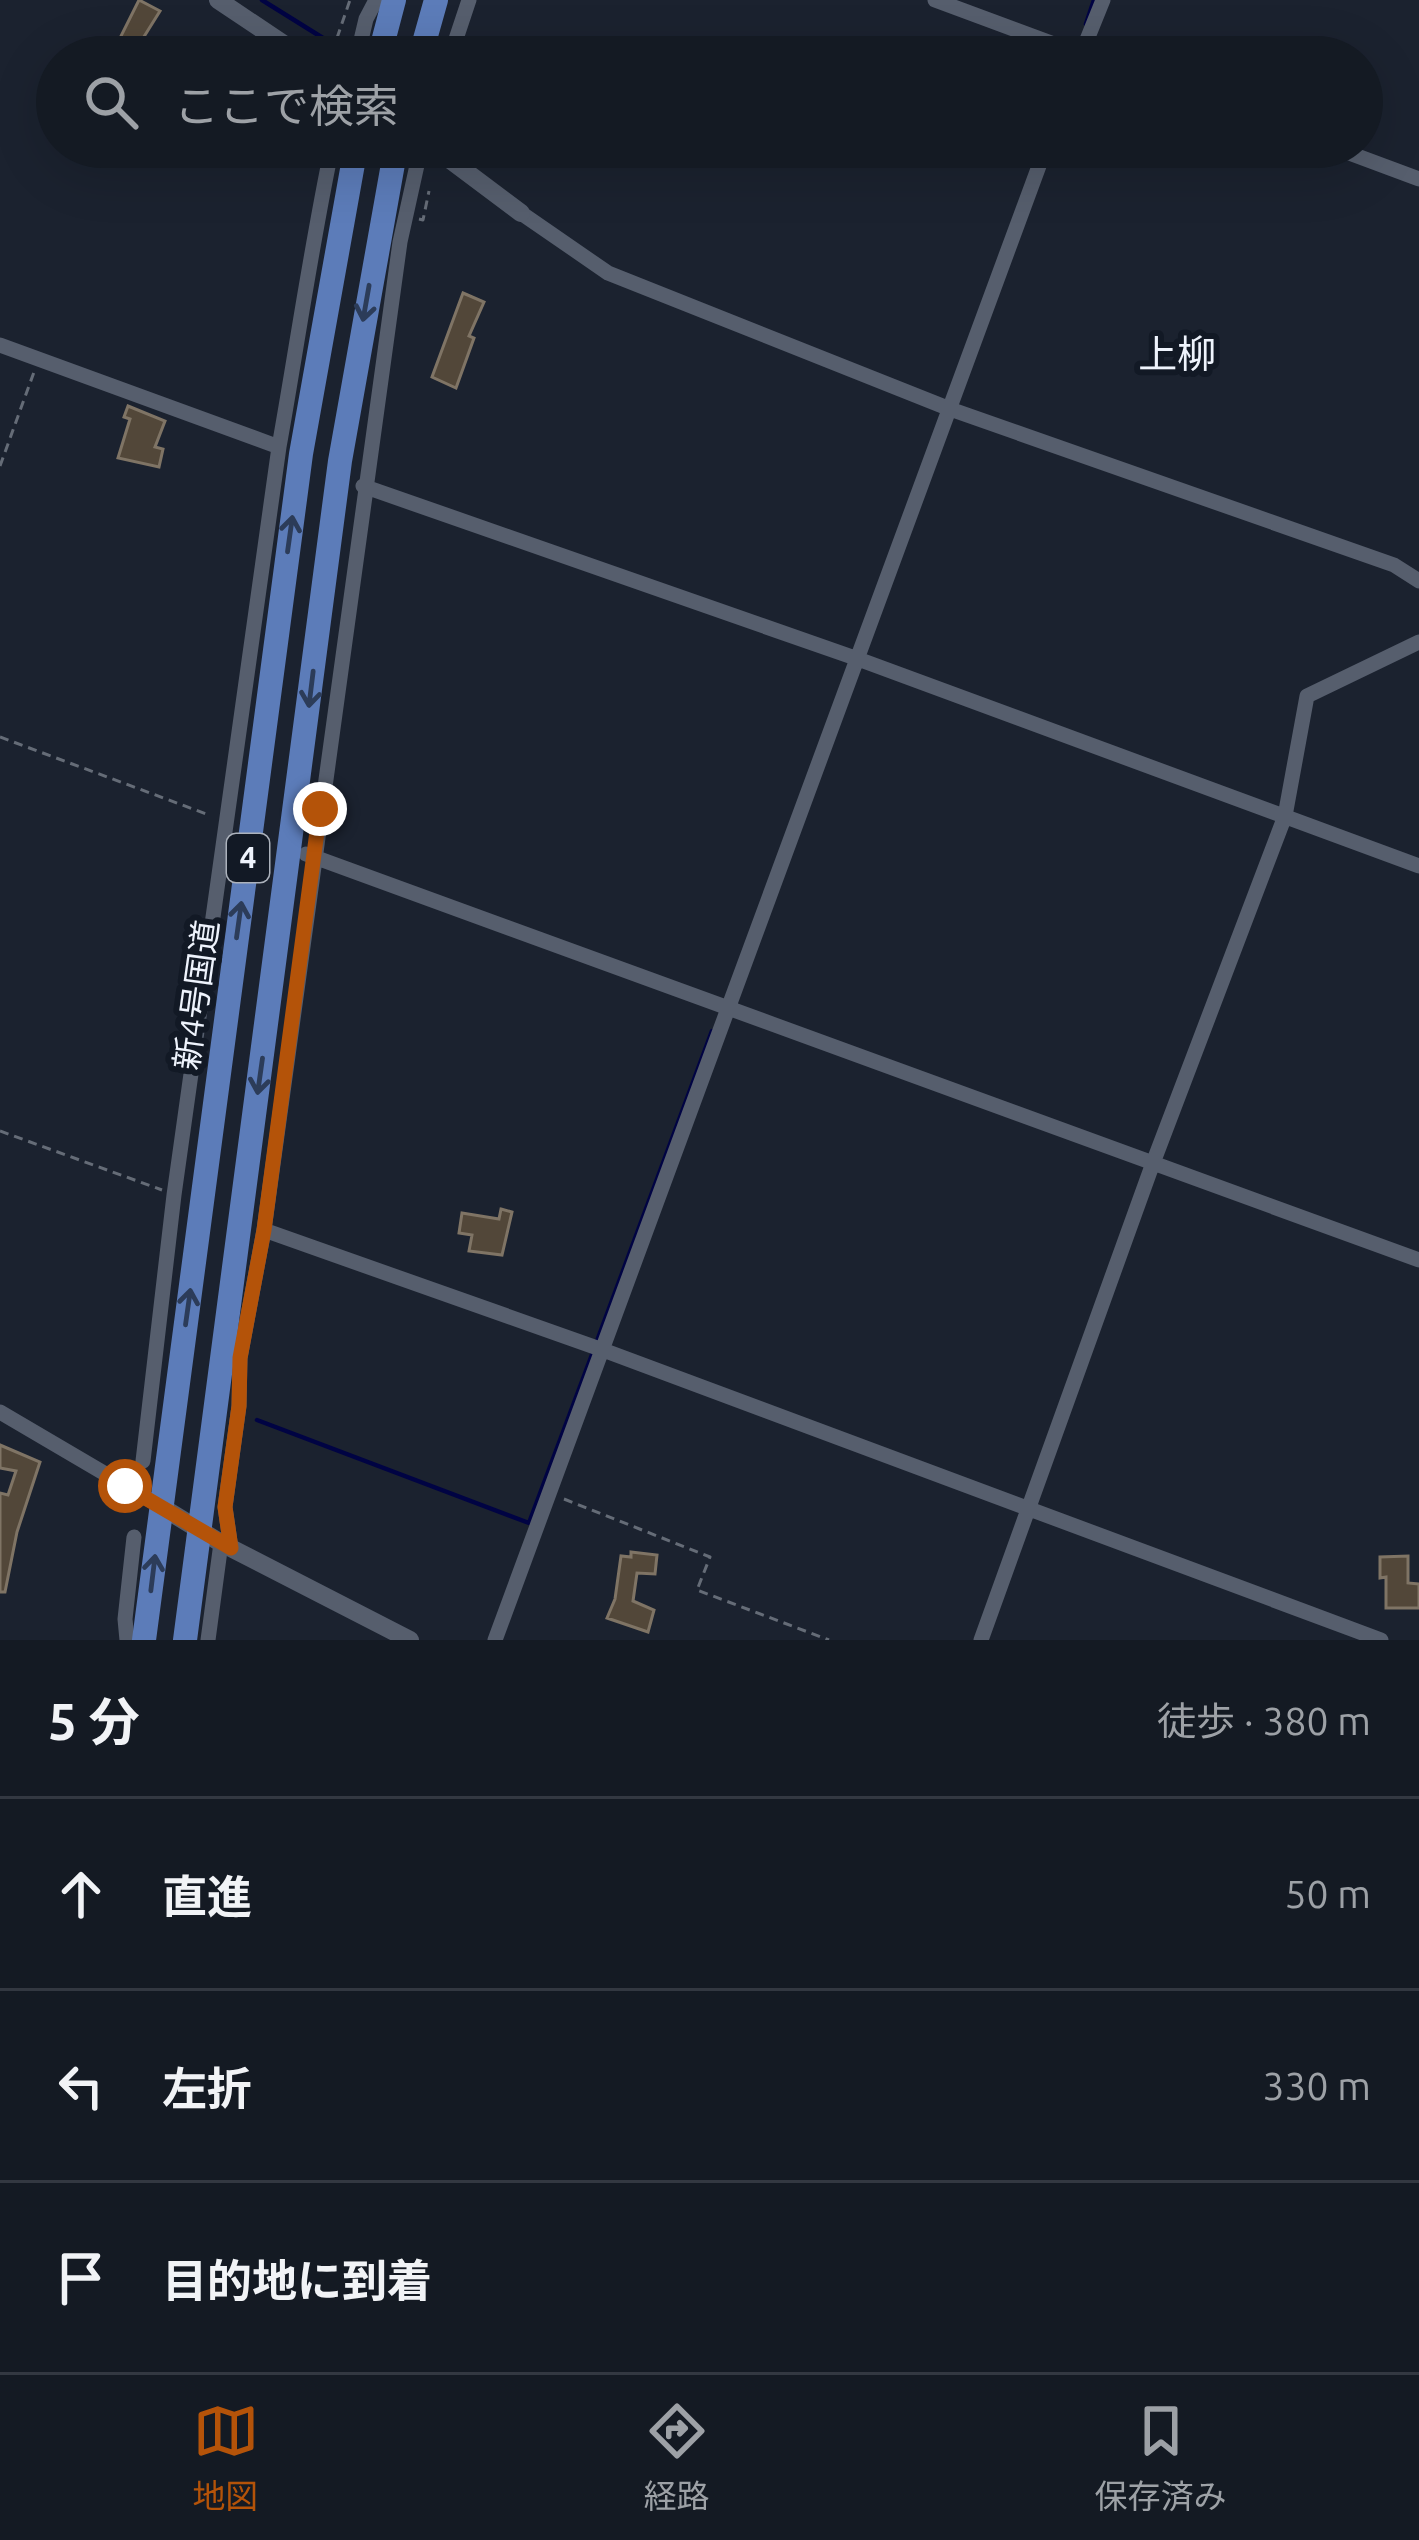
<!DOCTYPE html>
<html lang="ja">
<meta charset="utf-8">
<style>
body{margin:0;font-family:Ubuntu,"Noto Sans JP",sans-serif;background:#1d232b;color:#f1f3f6}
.stop{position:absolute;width:36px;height:36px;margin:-27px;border:9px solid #b45309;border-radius:50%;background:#fff}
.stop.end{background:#b45309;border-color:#fff;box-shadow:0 3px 12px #0008}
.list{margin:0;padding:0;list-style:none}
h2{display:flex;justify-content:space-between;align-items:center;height:156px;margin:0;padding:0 48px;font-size:51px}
h2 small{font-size:39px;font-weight:400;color:#9da1a6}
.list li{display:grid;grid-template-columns:78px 1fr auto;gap:36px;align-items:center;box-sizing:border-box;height:192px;padding:0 48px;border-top:3px solid #333841}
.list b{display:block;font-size:45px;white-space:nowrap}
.list em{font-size:39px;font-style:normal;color:#9da1a6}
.icon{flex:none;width:66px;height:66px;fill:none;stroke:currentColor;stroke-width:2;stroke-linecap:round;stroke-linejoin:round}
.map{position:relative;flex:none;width:1419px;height:1640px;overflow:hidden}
.search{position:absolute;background:#141a23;box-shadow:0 12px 48px #0002;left:36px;right:36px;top:36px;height:132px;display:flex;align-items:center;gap:30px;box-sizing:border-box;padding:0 42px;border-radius:66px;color:#9da1a6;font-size:45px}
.sheet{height:732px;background:#141a23}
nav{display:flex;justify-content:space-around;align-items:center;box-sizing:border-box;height:168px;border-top:3px solid #333841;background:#141a23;font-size:33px;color:#9da1a6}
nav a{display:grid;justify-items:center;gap:6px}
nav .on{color:#b45309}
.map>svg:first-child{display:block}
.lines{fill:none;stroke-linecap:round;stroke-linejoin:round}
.stream{stroke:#000343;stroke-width:4.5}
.building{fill:#524739;stroke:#7f7465;stroke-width:3}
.path{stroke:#656c77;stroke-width:3;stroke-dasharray:9 6;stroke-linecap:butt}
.minor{stroke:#565e6d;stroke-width:15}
.tertiary{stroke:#565e6d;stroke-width:18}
.trunk{stroke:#5c7cb9;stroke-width:24}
.oneway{stroke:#2c3c59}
.route{stroke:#b45309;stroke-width:15}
.labels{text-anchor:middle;stroke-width:12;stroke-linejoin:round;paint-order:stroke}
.shield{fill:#121925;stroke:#acb2bc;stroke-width:3}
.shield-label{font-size:30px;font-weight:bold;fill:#eef3fc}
.street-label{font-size:33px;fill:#eef3fc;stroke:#121925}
.quarter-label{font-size:39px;fill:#eef3fc;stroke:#121925}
</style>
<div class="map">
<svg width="1419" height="1640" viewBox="0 0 1419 1640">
<rect width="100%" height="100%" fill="#1b222f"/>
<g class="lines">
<!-- stream -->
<path class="stream" d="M262,0L331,43
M1086,24L1094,0
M597,1341L712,1031
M257,1420L529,1523L593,1352"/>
</g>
<!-- building -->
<path class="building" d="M139,0L160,11L135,51L118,42Z
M463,293L484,302L469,336L474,338L456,388L432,377Z
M128,406L165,421L155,447L163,449L159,467L118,458L130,419L124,417Z
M501,1209L512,1212L502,1255L469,1251L472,1235L459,1233L462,1213L499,1219Z
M0,1445L40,1462L17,1532L5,1592H0V1493L8,1495L16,1471L0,1468Z
M631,1552L657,1555L655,1574L637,1573L633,1601L654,1610L648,1632L607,1618L615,1599L621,1556L631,1557Z
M1408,1556V1583L1419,1584V1608H1386V1577L1380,1578V1557Z"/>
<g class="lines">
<!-- path -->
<path class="path" d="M337,38L350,0
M419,219L423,220L429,191
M0,466L34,372
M0,737L209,815
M0,1131L162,1190
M564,1499L710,1557L697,1590L829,1640"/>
<!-- minor -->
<path class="minor" d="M935,0L1089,57
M357,57L366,19L376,0
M450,57L469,0
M1080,57L1103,0
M1333,147L1419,179
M521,213L608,273L950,409L1394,565L1419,581
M0,345L279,447
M363,486L858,659L1419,866
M306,854L1419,1260
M264,1230L603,1350L1381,1640
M0,1412L160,1506
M143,1461L174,1195L279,447C297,346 311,247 332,147
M231,1548L225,1507L239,1406L240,1358L264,1230L400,242L421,147
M127,1640L125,1619L134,1537
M208,1640L221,1543
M495,1640L1046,147
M981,1640L1153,1163L1285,816L1307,696L1419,642"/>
<!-- tertiary -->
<path class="tertiary" d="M218,0L303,57
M433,147L521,213
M160,1506L221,1543L410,1640"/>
<!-- trunk -->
<path class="trunk" d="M379,57L394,0
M420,57L436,0
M144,1640L301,454L356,147
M185,1640L340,461L396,147"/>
</g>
<!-- one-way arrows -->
<defs><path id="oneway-shaft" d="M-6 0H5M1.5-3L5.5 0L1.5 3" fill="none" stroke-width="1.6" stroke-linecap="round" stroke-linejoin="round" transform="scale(3)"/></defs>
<g class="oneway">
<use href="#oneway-shaft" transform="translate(366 303) rotate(100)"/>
<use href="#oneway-shaft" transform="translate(290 534) rotate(-82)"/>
<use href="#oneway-shaft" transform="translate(311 689) rotate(97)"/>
<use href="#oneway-shaft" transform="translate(239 920) rotate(-82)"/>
<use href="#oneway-shaft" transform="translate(260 1076) rotate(98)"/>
<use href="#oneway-shaft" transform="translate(188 1307) rotate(-82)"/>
<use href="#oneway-shaft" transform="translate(153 1573) rotate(-83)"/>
</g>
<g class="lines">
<!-- route -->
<path class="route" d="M125,1486L231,1548L225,1507L239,1406L240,1358L264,1230L320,809"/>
</g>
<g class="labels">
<!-- shield labels -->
<rect class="shield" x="227" y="834" width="42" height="48" rx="9"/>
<g class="shield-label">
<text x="248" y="868">4</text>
</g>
<!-- street labels -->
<g class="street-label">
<text transform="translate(196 995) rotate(-82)" y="12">新4号国道</text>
</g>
<!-- quarter labels -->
<g class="quarter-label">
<text x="1177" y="368">上柳</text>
</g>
</g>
</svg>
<div class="stop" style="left:125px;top:1486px"></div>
<div class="stop end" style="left:320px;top:809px"></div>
<div class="search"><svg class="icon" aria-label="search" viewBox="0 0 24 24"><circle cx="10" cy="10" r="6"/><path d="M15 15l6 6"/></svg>ここで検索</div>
</div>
<section class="sheet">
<h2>5 分<small>徒歩 · 380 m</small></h2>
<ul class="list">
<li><svg class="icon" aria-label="ahead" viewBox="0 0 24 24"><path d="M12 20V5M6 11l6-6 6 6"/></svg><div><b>直進</b></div><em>50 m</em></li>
<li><svg class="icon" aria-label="left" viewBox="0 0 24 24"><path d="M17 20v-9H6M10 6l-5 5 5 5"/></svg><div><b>左折</b></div><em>330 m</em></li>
<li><svg class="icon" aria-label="arrive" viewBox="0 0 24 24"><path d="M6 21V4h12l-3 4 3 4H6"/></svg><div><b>目的地に到着</b></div></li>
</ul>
</section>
<nav>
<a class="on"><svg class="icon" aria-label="map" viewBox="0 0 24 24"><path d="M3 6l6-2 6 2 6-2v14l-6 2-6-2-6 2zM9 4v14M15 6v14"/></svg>地図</a>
<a><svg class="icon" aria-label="directions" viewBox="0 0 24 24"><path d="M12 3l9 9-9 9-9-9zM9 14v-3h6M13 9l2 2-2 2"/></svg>経路</a>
<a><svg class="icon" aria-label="saved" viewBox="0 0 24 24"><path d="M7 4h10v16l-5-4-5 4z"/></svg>保存済み</a>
</nav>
